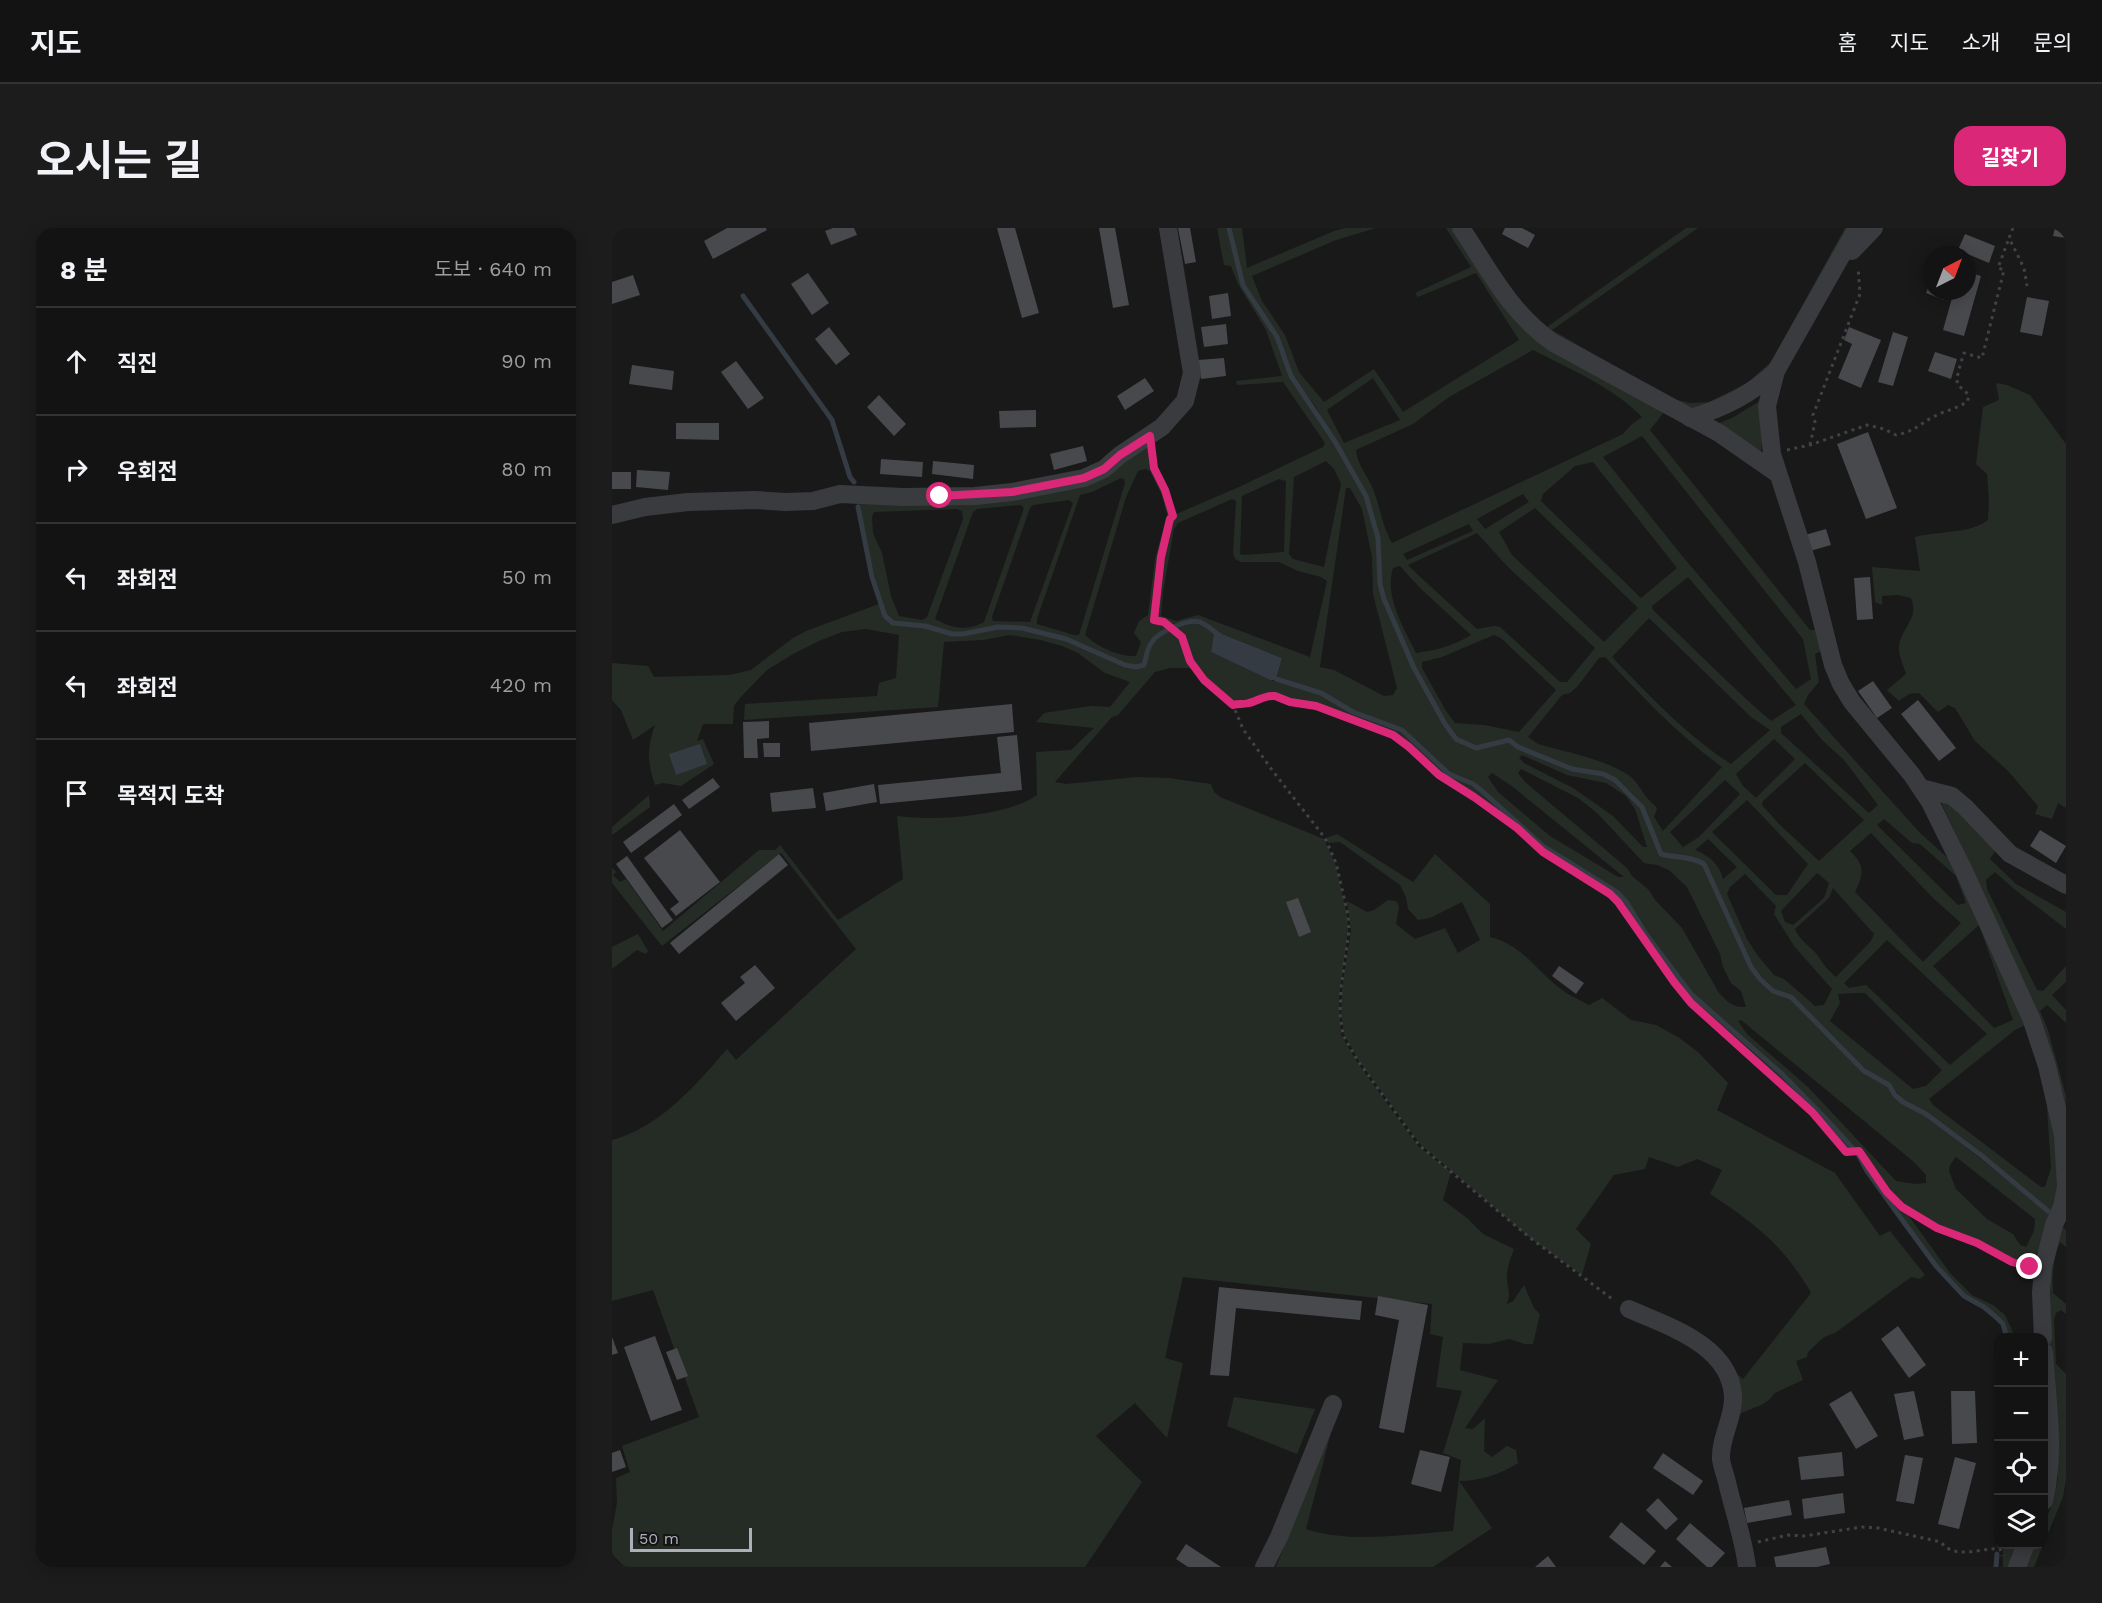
<!DOCTYPE html>
<html lang="ko">
<meta charset="utf-8">
<style>
body{margin:0;font-family:"Work Sans","Noto Sans KR",sans-serif;background:#1c1c1d;color:#f1f3f6}
.controls{position:absolute;right:18px;bottom:18px;display:grid;overflow:hidden;border-radius:12px;box-shadow:0 3px 15px #0003}
.controls button{width:54px;height:54px;display:grid;place-items:center;padding:0;border:0;border-bottom:2px solid #323234;background:#131314;color:#f1f3f6;font:30px sans-serif}
.compass{position:absolute;left:1310px;top:18px;width:54px;height:54px;border-radius:50%;background:#131314;box-shadow:0 3px 15px #0003;rotate:42deg}
.scale{position:absolute;left:18px;bottom:15px;width:122px;box-sizing:border-box;padding-left:6px;border:3px solid #adb0b8;border-top:0;font-size:16px;line-height:21px;white-space:nowrap;color:#adb0b8;-webkit-text-stroke:4px #141415;paint-order:stroke}
.stop{position:absolute;width:18px;height:18px;margin:-14px;border:4px solid #db2777;border-radius:50%;background:#fff}
.stop.end{background:#db2777;border-color:#fff;box-shadow:0 2px 6px #0008}
.list{margin:0;padding:0;list-style:none}
h2{display:flex;justify-content:space-between;align-items:center;height:78px;margin:0;padding:0 24px;font-size:26px}
h2 small{font-size:20px;font-weight:400;color:#9d9ea0}
.list li{display:grid;grid-template-columns:39px 1fr auto;gap:18px;align-items:center;box-sizing:border-box;height:108px;padding:0 24px;border-top:2px solid #323234}
.list b{display:block;font-size:22px;white-space:nowrap}
.list em{font-size:20px;font-style:normal;color:#9d9ea0}
.icon{flex:none;width:33px;height:33px;fill:none;stroke:currentColor;stroke-width:2;stroke-linecap:round;stroke-linejoin:round}
.map{position:relative;flex:none;width:1454px;height:1339px;overflow:hidden;border-radius:18px}
header{display:flex;align-items:center;gap:36px;box-sizing:border-box;height:84px;padding:0 30px;background:#131314;border-bottom:2px solid #323234}
header strong{font-size:28px}
nav{display:flex;gap:33px;margin-inline-start:auto;font-size:21px}
.intro{display:flex;align-items:center;justify-content:space-between;box-sizing:border-box;height:144px;padding:0 36px}
h1{margin:0;font-size:42px}
.button{padding:15px 27px;border-radius:18px;background:#db2777;color:#fff;font-size:21px;font-weight:700}
main{display:flex;gap:36px;padding:0 36px}
aside{flex:1;background:#131314;border-radius:18px;box-shadow:0 3px 15px #0003}
.map>svg:first-child{display:block}
.green{fill:#252c26;fill-rule:evenodd}
.water{fill:#343b42}
.lines{fill:none;stroke-linecap:round;stroke-linejoin:round}
.stream{stroke:#343b42;stroke-width:5}
.building{fill:#48494c}
.path{stroke:#404246;stroke-width:3;stroke-dasharray:3 4.5;stroke-linecap:butt}
.minor{stroke:#3a3b3f;stroke-width:18}
.route{stroke:#db2777;stroke-width:8}
</style>
<header>
<strong>지도</strong>
<nav><a>홈</a><a>지도</a><a>소개</a><a>문의</a></nav>
</header>
<div class="intro"><h1>오시는 길</h1><a class="button">길찾기</a></div>
<main>
<aside>
<h2>8 분<small>도보 · 640 m</small></h2>
<ul class="list">
<li><svg class="icon" aria-label="ahead" viewBox="0 0 24 24"><path d="M12 20V5M6 11l6-6 6 6"/></svg><div><b>직진</b></div><em>90 m</em></li>
<li><svg class="icon" aria-label="right" viewBox="0 0 24 24"><path d="M7 20v-9h11M14 6l5 5-5 5"/></svg><div><b>우회전</b></div><em>80 m</em></li>
<li><svg class="icon" aria-label="left" viewBox="0 0 24 24"><path d="M17 20v-9H6M10 6l-5 5 5 5"/></svg><div><b>좌회전</b></div><em>50 m</em></li>
<li><svg class="icon" aria-label="left" viewBox="0 0 24 24"><path d="M17 20v-9H6M10 6l-5 5 5 5"/></svg><div><b>좌회전</b></div><em>420 m</em></li>
<li><svg class="icon" aria-label="arrive" viewBox="0 0 24 24"><path d="M6 21V4h12l-3 4 3 4H6"/></svg><div><b>목적지 도착</b></div></li>
</ul>
</aside>
<div class="map">
<svg width="1454" height="1339" viewBox="0 0 1454 1339">
<rect width="100%" height="100%" fill="#19191a"/>
<!-- green -->
<path class="green" d="M605,0H616L630,57L663,109L678,148L701,180L753,268L765,310L767,356L770,371L801,440L832,497L843,512L864,521L896,513L906,520L959,542L990,548L1002,553L1020,568L1029,580L1048,626C1063,631 1078,629 1091,637L1138,739L1147,752L1161,764L1178,770L1252,844L1276,858L1282,868L1290,875L1313,887L1436,984L1370,927L1315,885L1292,873L1278,856L1253,842L1180,768L1162,761L1149,750L1140,738L1093,635C1079,627 1064,629 1050,625L1031,578L1021,566L1004,551L991,545L969,543L960,540L907,518L897,511L864,518L845,510L834,496L803,439L773,370L769,356L767,310L755,267L703,178L680,147L666,108L632,56L618,0H630L635,40L722,3L733,0H764L724,12L640,48L650,73L673,107L687,144L712,174L762,141L791,184L907,112L864,45L806,69L803,65L859,39L834,0H840L900,89L1052,184L1038,202L1198,402H1206L1212,422L1203,426L1207,454L1196,467L1192,476L1308,605L1346,639L1413,797L1403,802L1317,871L1321,877L1429,959H1433L1439,940L1434,864L1446,919V967L1426,1023L1423,1028L1414,1034L1401,1033L1365,1014L1326,999L1291,978L1276,964L1248,923L1244,922L1171,845L1080,765L1036,705L1016,674L1006,663L932,617L871,562L837,545L790,501L742,483L710,464L665,450L670,430L605,404L590,394L583,392L563,398L545,391L543,388L550,329L559,291L562,287L627,259L711,219L713,215L671,154L625,157L624,153L670,148L654,102L626,56L619,38L612,37ZM921,122C958,141 1001,159 1030,189L1020,196L1011,206L780,315C769,295 769,281 761,261C756,248 745,237 744,222L801,196L837,169ZM761,150L788,192L732,215L715,182ZM1030,208L1191,411L1199,451L1184,461L1071,329L991,229ZM714,233L722,241L729,256L712,339L681,331L677,326L682,249ZM981,234L1065,340L1029,370L929,273L931,266L963,238ZM667,251L674,253L672,324L631,327L628,326L630,268ZM734,260H738L750,281L760,329L761,366L785,460L781,467L772,468L722,442L708,439ZM911,266L917,274L873,301L865,291ZM620,271L624,273L621,325L623,331L629,334H667L686,343L709,349L715,353L698,429L586,387L564,393L549,388L551,364L562,301L566,295ZM923,280L1026,380L992,414L900,327L887,304ZM857,296L861,303L795,332L791,326ZM865,305L895,338L983,420L955,454H948L888,399L882,398L865,401L804,345L796,337ZM788,338L808,360L859,407C841,418 825,422 804,425C792,400 772,369 781,340ZM1076,349L1184,477L1159,493C1118,458 1081,419 1041,382L1040,378ZM1037,390L1139,489L1158,502L1119,536C1074,507 1037,467 1000,429ZM882,407L889,410L944,462L907,504L872,497L843,495L834,483L810,440V434L830,429ZM993,429C1030,468 1066,507 1110,539L1051,603L1042,589L1045,581C1043,576 1039,575 1036,571C1030,564 1026,555 1019,549C999,533 951,523 926,516L916,509L950,467L958,465L965,459L987,430ZM1189,486L1210,512L1232,532L1266,577L1257,585L1169,505V499ZM1162,511L1183,531L1144,570L1131,558L1124,546ZM910,527L955,547L994,555L1014,568L1023,581L1035,619H1031L1001,588L961,560L912,535L907,530ZM1193,535L1252,592L1207,633L1168,597L1150,577L1151,573ZM909,541L966,570L985,585L1032,635L1045,637L1057,642L1075,659L1108,726L1111,739L1119,755L1129,763L1134,779C1121,780 1116,774 1107,765L1070,700L1043,672L1037,662L1020,648L1015,640L913,554L906,545ZM880,545L901,559L1012,649H1006L938,608L886,564L876,549ZM1113,552L1128,566L1087,609L1071,619L1058,604ZM1135,572L1196,636L1175,667H1164L1100,604ZM1272,591L1300,615L1308,616L1344,648L1354,675L1346,677L1265,597ZM1259,605L1321,670L1349,695L1311,734L1243,664C1252,646 1253,637 1238,623ZM1096,611L1125,639L1111,651C1107,635 1097,628 1083,622ZM1205,645L1217,655L1212,670L1181,697L1173,694L1169,683ZM1133,646L1164,678L1162,686L1182,718L1220,761L1212,777L1203,778L1172,751L1162,747L1146,728L1135,711L1115,666L1118,659ZM1221,660L1262,706L1259,713L1224,749C1217,743 1213,739 1208,731C1201,719 1188,714 1183,701L1217,670ZM1367,697L1401,792L1382,800L1321,738ZM1275,712L1375,806L1338,837L1254,757L1237,760L1232,755ZM1244,765H1253L1330,842L1314,858L1301,861L1218,793L1228,775L1226,766ZM1129,792L1302,934L1314,947V955L1303,956L1284,953L1196,859L1135,806L1126,793ZM1344,929L1423,991L1422,1003L1414,1019L1408,1017L1401,1006L1375,991L1344,961L1337,943L1338,937Z
M1074,0H1086L940,102L1060,171L1078,175L1097,174L1135,155L1159,134L1233,0H1238L1156,144L1096,180H1074L952,117L904,69L935,99Z
M1384,155L1395,157L1418,167L1454,216V580L1446,575L1440,591L1423,586L1426,578L1396,543L1363,513L1343,480L1336,477L1326,484L1307,465L1297,466L1287,473L1275,462L1294,446C1292,438 1286,427 1287,419C1288,401 1308,391 1299,370L1286,367L1270,368V377L1263,374L1260,339L1308,343L1303,309C1325,303 1359,306 1376,292L1377,273L1375,246L1364,236L1371,179L1387,172Z
M1148,173C1148,183 1151,217 1149,223L1105,196L1120,190Z
M536,213L541,240L552,263L560,287L556,290L547,329L540,393L551,395L557,400C540,409 536,418 531,436L524,438L514,435L454,410L410,399L386,398L351,405H341L313,397L281,394L274,388L269,375L244,270L447,262ZM533,241L538,243L550,267L555,287L543,331L536,387L527,393L522,405L529,414L524,428C508,429 485,419 473,407L514,269L526,243ZM509,250L512,251L513,255L467,407H462L425,396V391L468,267L480,264ZM457,272L461,275L418,394L381,393L380,389L418,280L421,277ZM409,277L412,280L372,394C354,404 340,400 323,391L361,284L365,281ZM345,281L350,283L351,291L315,389L310,392L287,388L279,368L270,325L261,305L260,289L262,284Z
M267,376L272,389L280,396L313,399L340,407L351,408L386,400L423,403L454,412L513,438L524,440L533,438C539,418 540,412 560,402C572,413 573,428 582,440H558L543,444L506,487L500,489L443,554L454,556L525,549L557,550L599,556L602,564L608,569L712,611L723,635L735,687L736,702L727,771L729,807L745,834L806,918L839,944L831,972L855,990L871,1006L902,1021C899,1029 896,1036 895,1046C894,1059 900,1061 895,1076L901,1073L912,1057L922,1080L928,1086L921,1116H913L897,1111L877,1116L851,1115L848,1142L886,1152L853,1200L861,1201L873,1190L872,1223L880,1229L895,1218L904,1222L906,1235C889,1246 868,1253 847,1253L880,1300L821,1339H664L723,1189L694,1301C738,1316 795,1306 841,1303L849,1232L831,1225L850,1163L824,1159L831,1109L818,1106L820,1076L571,1049L553,1130L571,1135L555,1210L523,1175L484,1208L530,1254L473,1339H13L0,1326V1302L5,1275L4,1250L18,1244L10,1218L87,1189L41,1062L0,1073V912C47,900 84,857 115,821L124,832L244,721L169,625L50,718L0,655V640L4,644L1,647L8,654L14,651L51,703L147,622H163L168,617L226,692L291,651L285,588C321,593 395,589 425,567L424,524L459,522L482,500L424,494L432,485L479,478L498,479L518,454L493,445L466,425L450,418L428,412L398,407L371,412L332,414L326,479L132,492L133,476L265,468L267,455L284,450L287,407L254,401L230,404L207,413L181,426L155,442L128,470L122,478L121,496H91L85,513L91,511L102,536L69,558L51,555L43,557C35,534 35,520 43,497L21,512L9,482L0,472V435L36,438L42,449L117,447L139,442L181,410L194,403Z
M583,394L590,396L602,405L599,424L658,452L709,466L741,485L789,503L836,547L869,563L931,619L1005,665L1078,767L1169,847L1241,922L1235,923L1200,883L1080,774L1062,754L1007,674L998,666L931,623L906,599L863,568L827,546L781,506L704,478L678,473L663,467H654L633,475H621C611,465 599,456 590,446C578,431 576,413 563,401Z
M37,567L38,579L0,607V599Z
M1331,569L1383,623L1378,631L1404,656L1454,684V701L1402,661L1383,644L1374,652L1375,661L1425,762L1431,763L1454,738V754L1440,767L1454,782V795L1435,777L1428,783L1436,802L1454,868V901L1379,681L1327,570Z
M725,606L801,654L823,626L878,676V709C908,716 922,739 945,758C954,766 966,771 977,777L990,770L1019,792L1044,797L1066,809L1086,824L1116,855L1105,882L1223,945L1268,1008L1278,1003L1313,1047L1308,1051L1299,1049L1223,1105L1212,1109L1196,1124L1195,1129L1184,1133L1191,1152L1163,1165L1157,1172L1149,1177L1120,1189L1117,1139L1131,1151L1199,1065C1172,1017 1142,995 1098,966L1110,942L1085,931L1066,939L1037,929L1033,941L1002,947L964,1001L979,1016L970,1047L917,1009L808,916L747,833L732,806L729,785L730,760L739,703L735,673L755,684L762,682L776,672L784,673L787,678L784,696L803,711L833,700L846,725L868,712L850,674L818,690L806,692L796,681L794,669L788,657L728,614L716,615L714,610Z
M26,706L36,723L34,726L25,722L0,741V719Z
M1246,924L1274,965L1291,980L1338,1045L1360,1067L1381,1077L1393,1087L1403,1109H1396C1393,1084 1368,1081 1352,1066C1336,1052 1323,1033 1310,1016C1287,986 1264,956 1246,924Z
M1454,984V993L1450,998L1454,1002V1019L1448,1014C1441,1031 1440,1047 1441,1065L1454,1076V1086L1449,1082L1444,1085L1442,1092L1444,1136L1454,1146V1251L1451,1269L1432,1315V1296L1441,1274L1446,1250V1220L1437,1125L1439,1027Z
M622,1169L703,1181L685,1226L615,1198Z
M1385,1315L1409,1317L1400,1339H1391V1322L1385,1320Z
M1422,1317H1431L1422,1339H1414Z"/>
<!-- water -->
<path class="water" d="M605,404L670,430L664,452H658L599,424L602,405Z
M88,516L95,536L64,547L57,526Z"/>
<g class="lines">
<!-- stream -->
<path class="stream" d="M617,0L631,57L665,109L679,148L722,212L754,268L766,310L768,356L772,371L802,440L833,496L844,511L864,520L897,512L906,519L960,541L991,546L1003,552L1030,579L1049,626C1063,630 1079,628 1092,636L1139,739L1148,751L1161,763L1179,769L1252,843L1277,857L1283,867L1291,874L1314,886L1370,928L1436,983
M131,68L220,192L238,249L242,254
M246,279L260,349L273,388L281,395L313,398L340,406H351L386,399L410,400L454,411L513,437L524,439L532,437C534,430 535,420 540,414C546,404 577,390 588,394C595,397 602,403 608,408
M658,446L664,451L709,465L741,484L790,502L837,546L861,556L870,563L931,618L1005,664L1015,675L1034,706L1079,766L1170,846L1213,890L1246,926L1255,943L1288,989L1324,1038L1352,1068L1372,1079L1385,1090L1391,1096L1395,1110
M1384,1339L1385,1326"/>
</g>
<!-- building -->
<path class="building" d="M115,0H154L155,2L101,31L92,13Z
M221,0H242L245,7L219,17L213,3Z
M385,0H403L427,85L410,90Z
M487,0H503L517,77L501,80Z
M566,0H578L584,34L573,36Z
M893,0H910L923,7L916,20L890,6Z
M1443,0H1454V10L1441,8Z
M1353,6L1383,18L1377,35L1346,22Z
M1355,44L1369,48L1352,108L1331,102L1342,63H1355Z
M196,45L217,75L200,87L179,56Z
M21,47L28,67L0,76V54Z
M1319,52V63H1335L1332,72L1314,65Z
M616,65L619,88L600,91L597,68Z
M1415,69L1437,73L1430,108L1408,104Z
M614,96L616,116L592,119L589,99Z
M217,99L238,126L224,137L203,111Z
M1237,99L1269,112L1249,160L1226,150L1240,116L1232,112Z
M1281,104L1296,109L1281,158L1266,154Z
M1323,124L1345,131L1339,151L1316,143Z
M612,130L614,148L589,151L586,132Z
M124,133L152,170L136,181L109,144Z
M20,137L62,143L60,162L17,156Z
M533,150L542,163L513,182L505,168Z
M267,167L294,196L282,208L255,179Z
M424,182V199L388,200L387,183Z
M64,195H107V212L64,211Z
M1256,204L1285,280L1254,291L1225,216Z
M471,218L475,233L442,242L438,226Z
M269,231L311,234L310,249L268,246Z
M321,233L362,237L361,251L320,246Z
M25,242L58,244L56,262L24,259Z
M0,244H19V261H0Z
M1214,301L1219,317L1198,323L1193,307Z
M1258,349L1261,391L1245,392L1242,350Z
M1261,453L1280,480L1265,490L1246,463Z
M1306,472L1344,520L1327,533L1289,486Z
M400,476L402,504L199,523L197,495Z
M157,493V510L145,511L146,530H132L131,494Z
M405,507L410,562L268,576L266,557L389,545L385,509Z
M151,515H168V529H152Z
M101,550L108,559L77,581L70,572Z
M262,556L265,574L214,583L211,565Z
M201,560L204,580L160,584L158,565Z
M62,576L70,587L19,625L11,614Z
M68,602L108,654L64,688L58,681L67,674L32,630Z
M1428,602L1454,618L1444,635L1418,618Z
M167,626L176,637L67,726L58,715Z
M15,628L61,692L50,700L4,636Z
M686,670L699,704L687,709L674,674Z
M143,737L163,760L124,793L109,775L133,755L128,749Z
M947,738L972,755L964,766L940,748Z
M607,1059L750,1073L748,1092L624,1080L617,1148L598,1147Z
M766,1068L816,1077L792,1205L767,1200L787,1092L763,1087Z
M1286,1098L1314,1137L1297,1150L1269,1111Z
M43,1108L70,1182L39,1193L12,1119Z
M0,1109L6,1125L0,1127Z
M65,1120L76,1148L65,1152L54,1124Z
M1239,1163L1266,1208L1244,1221L1217,1176Z
M1302,1163L1312,1208L1292,1212L1282,1166Z
M1339,1163H1363L1365,1215L1340,1216Z
M8,1222L14,1239L0,1244V1225Z
M808,1222L838,1229L829,1264L799,1256Z
M1230,1224L1232,1248L1189,1252L1186,1229Z
M1051,1225L1091,1253L1081,1267L1041,1240Z
M1293,1227L1311,1230L1302,1276L1284,1273Z
M1343,1229L1364,1235L1347,1301L1326,1296Z
M1231,1265L1233,1285L1192,1291L1190,1271Z
M1046,1270L1066,1291L1054,1302L1034,1282Z
M1177,1272L1180,1287L1135,1295L1132,1280Z
M1009,1294L1044,1323L1032,1337L997,1309Z
M1078,1295L1113,1325L1100,1339H1095L1064,1311Z
M574,1316L609,1339H576L564,1331Z
M1214,1319L1218,1336L1205,1339H1164L1162,1329Z
M936,1328L944,1339H923Z
M1053,1333L1060,1339H1048Z"/>
<g class="lines">
<!-- path -->
<path class="path" d="M1401,0L1397,10L1412,40L1415,58
M1198,217L1203,194L1201,187L1248,66L1246,39
M1175,222L1198,217L1255,197L1272,201L1284,207C1300,204 1306,198 1319,190C1331,183 1345,181 1356,173V166L1345,156L1346,144L1352,125L1370,130L1392,42L1386,40L1397,10
M541,225L542,240L553,262L561,288L558,291L549,329L542,392L552,394L570,409L578,433L592,452L621,477L631,501L660,542L713,610L724,635L736,687L737,703L729,760L728,786L731,807L746,833L807,917L917,1009L1003,1073
M621,477C627,474 630,477 636,475C646,474 652,467 663,468L678,474L704,479L781,507L797,519L827,547L905,600L931,624L998,666L1006,674L1062,754L1079,775L1200,883L1234,924L1247,923L1275,964L1290,979L1325,1000L1349,1008L1400,1034L1414,1038
M1146,1314L1176,1307L1192,1308L1250,1299L1266,1300L1329,1314C1343,1333 1369,1319 1388,1321L1390,1328"/>
<!-- minor -->
<path class="minor" d="M849,0C878,43 897,83 940,114L1107,205L1166,246
M1245,0L1164,143L1155,178L1160,226L1195,334L1221,437L1229,456L1240,474L1300,547L1318,574L1352,643L1419,790L1435,838L1451,907L1454,959L1450,979L1442,997L1431,1039L1429,1065L1431,1110
M1240,23L1262,0
M1078,190C1110,181 1140,166 1164,143
M0,287L33,279L76,274L143,272L173,274L201,273L228,266L291,269L363,268L400,264L472,250L492,241L508,227L550,199L573,173L580,145L556,0
M1309,560L1340,568L1353,579L1398,626L1454,657
M1017,1081C1055,1098 1118,1117 1121,1168C1122,1190 1108,1209 1109,1231C1110,1239 1113,1246 1115,1254C1121,1281 1132,1312 1135,1339
M1432,1124C1435,1174 1444,1224 1432,1273
M652,1339L667,1309L721,1176
M1405,1339L1414,1316"/>
</g>
<g class="lines">
<!-- route -->
<path class="route" d="M328,268L400,264L472,250L492,241L508,227L538,208L542,240L553,262L561,288L558,291L549,329L542,392L552,394L570,409L578,433L592,452L621,477C627,475 630,477 637,475C646,473 652,467 663,468L678,474L704,478L781,507L797,519L827,547L862,569L905,600L931,624L998,666L1006,674L1062,754L1079,775L1200,884L1234,924L1247,923L1275,964L1290,979L1325,1000L1365,1015L1400,1034L1418,1039"/>
</g>
</svg>
<div class="controls">
<button>+</button>
<button>−</button>
<button><svg class="icon" aria-label="locate" viewBox="0 0 24 24"><circle cx="12" cy="12" r="6"/><path d="M12 2v4M12 18v4M2 12h4M18 12h4"/></svg></button>
<button><svg class="icon" aria-label="layers" viewBox="0 0 24 24"><path d="M12 4l9 5-9 5-9-5zM3 14l9 5 9-5"/></svg></button>
</div>
<svg class="compass" viewBox="-18 -18 36 36"><path d="M0-13l5 13h-10z" fill="#e53935"/><path d="M0 13l5-13h-10z" fill="#9d9ea0"/></svg>
<div class="scale">50 m</div>
<div class="stop" style="left:328px;top:268px"></div>
<div class="stop end" style="left:1418px;top:1039px"></div>
</div>
</main>
